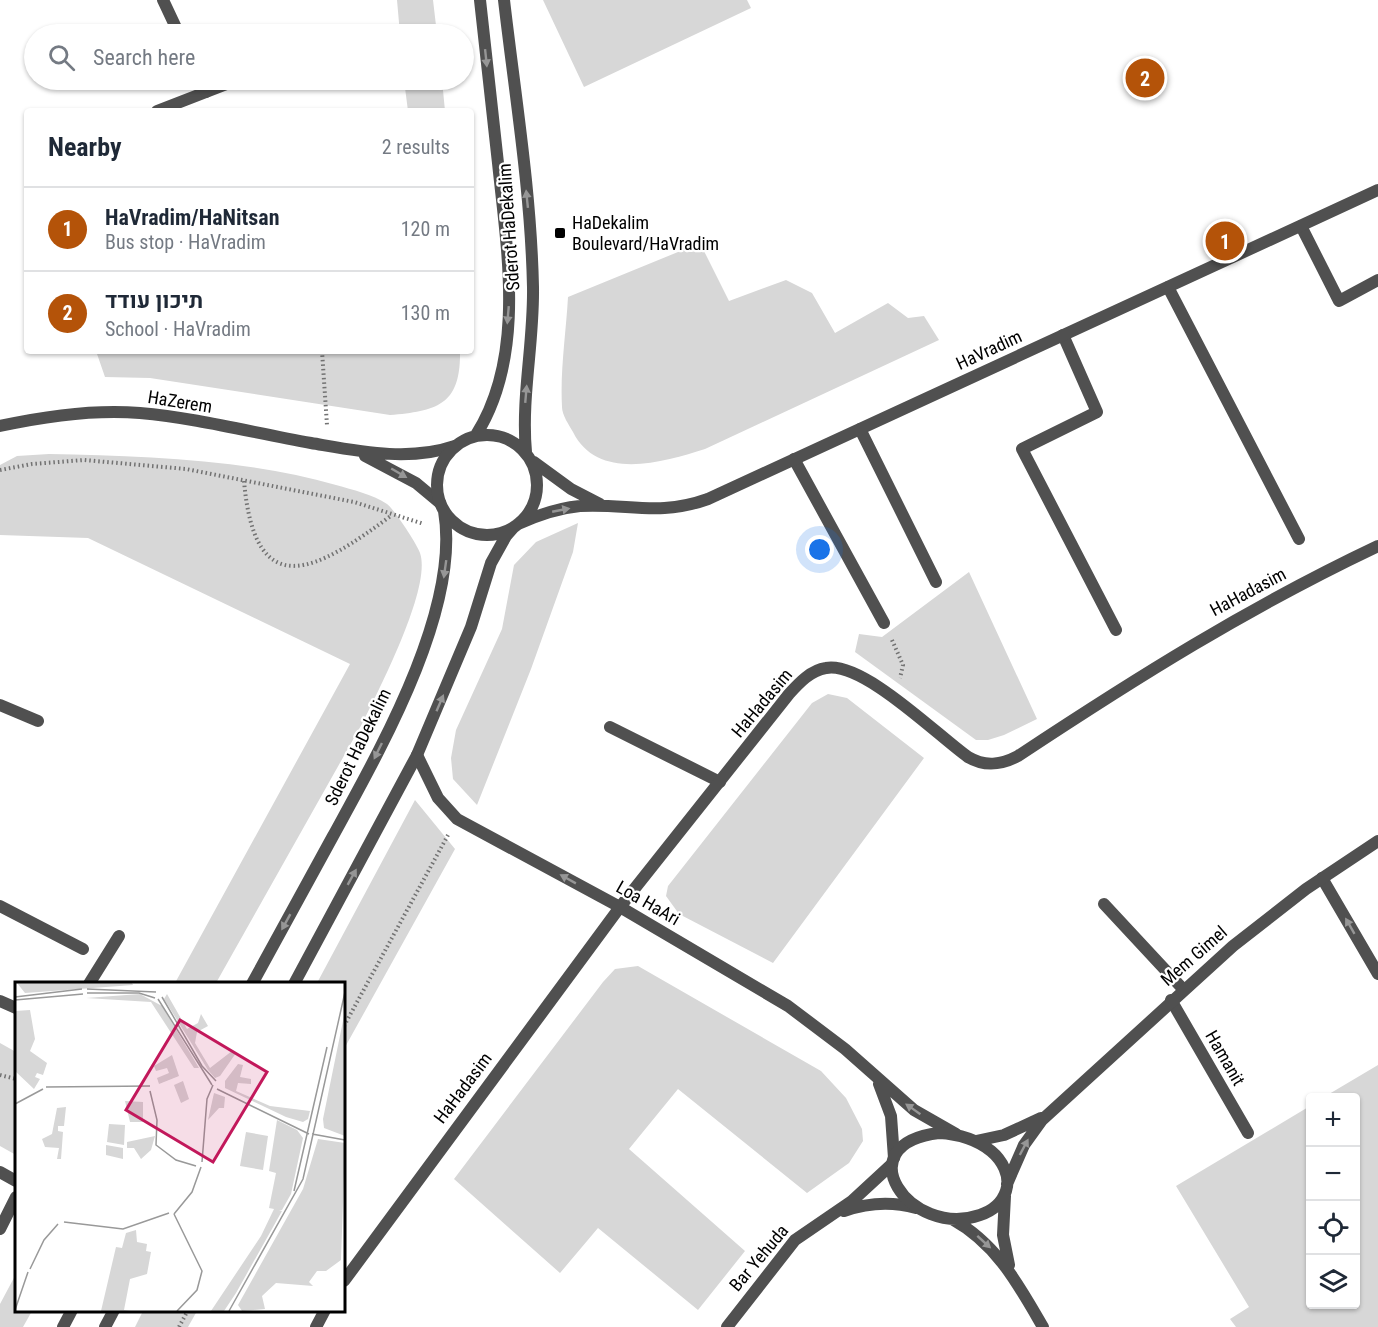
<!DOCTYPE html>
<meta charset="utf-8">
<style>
body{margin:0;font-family:"Roboto Condensed",Heebo,sans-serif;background:#f6f6f7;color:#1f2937}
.controls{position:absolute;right:18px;bottom:18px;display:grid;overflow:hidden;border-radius:6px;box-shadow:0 2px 4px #0004}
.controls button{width:54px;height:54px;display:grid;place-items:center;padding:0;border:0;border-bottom:2px solid #e0e1e3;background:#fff;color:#1f2937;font:30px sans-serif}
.you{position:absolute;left:820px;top:550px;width:21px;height:21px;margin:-15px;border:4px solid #fff;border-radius:50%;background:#1a73e8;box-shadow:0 0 0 9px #1a73e833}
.badge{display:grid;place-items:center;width:39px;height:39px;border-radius:50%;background:#b45309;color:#fff;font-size:20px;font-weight:700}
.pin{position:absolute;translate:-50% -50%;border:3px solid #fff;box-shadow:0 2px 6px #0006}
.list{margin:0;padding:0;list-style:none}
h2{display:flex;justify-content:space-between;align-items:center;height:78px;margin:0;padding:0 24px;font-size:26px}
h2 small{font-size:20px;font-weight:400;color:#747a83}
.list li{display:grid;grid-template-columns:39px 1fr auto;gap:18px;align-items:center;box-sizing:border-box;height:84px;padding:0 24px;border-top:2px solid #e0e1e3}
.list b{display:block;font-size:22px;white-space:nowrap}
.list p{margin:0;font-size:20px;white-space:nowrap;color:#747a83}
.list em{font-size:20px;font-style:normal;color:#747a83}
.icon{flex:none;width:33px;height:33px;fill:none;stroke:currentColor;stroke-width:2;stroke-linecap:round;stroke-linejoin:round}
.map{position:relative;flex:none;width:1378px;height:1327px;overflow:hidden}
.search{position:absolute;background:#fff;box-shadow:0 2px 4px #0004;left:24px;top:24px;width:450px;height:66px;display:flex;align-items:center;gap:15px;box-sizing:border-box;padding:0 21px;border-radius:33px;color:#747a83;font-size:22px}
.panel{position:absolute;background:#fff;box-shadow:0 2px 4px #0004;left:24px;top:108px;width:450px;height:246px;border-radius:6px}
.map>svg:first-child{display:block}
.green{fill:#d7d7d7}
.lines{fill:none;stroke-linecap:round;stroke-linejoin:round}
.path{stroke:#727272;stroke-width:4;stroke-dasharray:1.5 3;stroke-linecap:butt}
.service{stroke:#505050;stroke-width:12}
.minor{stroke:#505050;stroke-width:12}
.tertiary{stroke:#505050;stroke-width:12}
.oneway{fill:#969696}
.poi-dot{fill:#000;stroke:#fff;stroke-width:2}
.labels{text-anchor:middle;stroke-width:4.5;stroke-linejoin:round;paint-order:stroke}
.poi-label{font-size:18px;fill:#000;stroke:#fff;text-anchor:start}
.street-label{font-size:18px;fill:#000;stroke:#fff}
.inset-road{fill:none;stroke:#999;stroke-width:1.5}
.view{fill:#c2185b;fill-opacity:0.15;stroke:#c2185b;stroke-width:3}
.inset-edge{fill:none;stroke:#000;stroke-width:3}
</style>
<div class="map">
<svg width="1378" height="1327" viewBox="0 0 1378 1327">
<rect width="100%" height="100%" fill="#fff"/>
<!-- green -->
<path class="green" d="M397,0H433L437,34H400Z
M543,0H747L751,8L584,87Z
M404,80H442L445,111H408Z
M700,243L729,301L786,280L812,293L835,333L888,303L908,318L924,316L939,340L705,449C664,462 598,482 573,432C569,425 562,415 562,407C560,371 566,333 568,297Z
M96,351H460C461,405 437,411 390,415L150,378L105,377Z
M49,454C141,456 248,459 336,485C353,490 372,494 387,504C394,509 417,544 420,553C432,587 379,689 363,722L216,983H175L350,664L88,538L0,535V465L17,456Z
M578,523L573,552L531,669L477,805L453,779L451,758L456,730L502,629L514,565L536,542Z
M969,572L1037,719L1004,735L988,740H976L855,652L859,634L882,637Z
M828,694L847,698L924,758L773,963L679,914L666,896L668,886L812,703Z
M415,800L455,849L344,1049V984L317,983Z
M638,966L821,1071L846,1098L862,1129L863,1141L849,1163L807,1193L678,1089L629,1149L745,1251L698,1310L598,1228L560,1273L454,1179L603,982L615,969Z
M0,1043L16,1052V1155L0,1146Z
M1378,1065V1327H1236L1230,1319L1249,1307L1176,1186L1310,1106V1304H1356V1098L1324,1097Z
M16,1274V1310L32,1311L23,1327H0V1304Z
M143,1311V1310L197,1311L188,1327H135Z"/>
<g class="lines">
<!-- path -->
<path class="path" d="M322,351L327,425
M0,470L32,464L84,460L186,469L354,502L424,524
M244,481C255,607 318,570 392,515
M892,640L903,665L900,678
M344,1026L448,835
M0,1075L16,1079
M179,1327L188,1310"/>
<!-- service -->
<path class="service" d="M157,111L237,80
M1301,226L1339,301L1378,280
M1168,287L1299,539
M1063,335L1097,412L1022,449L1116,630
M860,429L936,582
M794,459L884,623
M0,705L38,721
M610,727L720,782
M1104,904L1183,989
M0,906L83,949
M89,984L119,936
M0,1001L16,1008
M0,1172L16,1181
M0,1229L16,1197"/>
<!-- minor -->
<path class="minor" d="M163,0L179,34
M200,80L206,92
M0,426C46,416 93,409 140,413C197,418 254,433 311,443C358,451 408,462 455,446
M365,456L416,483L440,503
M417,755L438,798L457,819L620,907L788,1006L845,1049L914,1110L956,1134
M1322,878L1378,974
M1171,1000L1248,1133
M879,1084L891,1116L894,1158
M844,1211C867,1203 891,1201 916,1208
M344,1281L620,907L789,694C799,683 811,670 826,668C863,661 937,735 968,757C985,767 1001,765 1018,756C1136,678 1249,607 1378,546
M316,1327L325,1310
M727,1327L795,1240L852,1201L891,1165"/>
<!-- tertiary -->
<path class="tertiary" d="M504,0C515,95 531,191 533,287C534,343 521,397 526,452
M437 485a50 50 0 1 1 100 0a50 50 0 1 1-100 0Z
M476,435C526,356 507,251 498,163C492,109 486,54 480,0
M534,462L571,489L600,504
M518,524C538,515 559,508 580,506C628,503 658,517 708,499L1378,190
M252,984C279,934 306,885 333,836C380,750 461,609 444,511
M294,984L417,755L471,627L491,563L506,536L513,528
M939,1133C958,1134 976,1139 991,1151C1002,1160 1011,1176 1006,1191C1002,1203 992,1211 980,1215C909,1239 845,1144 939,1133Z
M976,1141L1004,1135L1041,1118
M1007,1184L1024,1145L1042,1120L1233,946L1306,889L1378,841
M1005,1196L1003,1235L1009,1265
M952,1219C997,1244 1018,1284 1043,1327
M63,1327L72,1310
M105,1327L114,1310"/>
</g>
<!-- one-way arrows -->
<defs><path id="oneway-solid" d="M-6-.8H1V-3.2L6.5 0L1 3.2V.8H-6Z" transform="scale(1.5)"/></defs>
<g class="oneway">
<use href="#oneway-solid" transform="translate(486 58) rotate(84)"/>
<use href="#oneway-solid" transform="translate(527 199) rotate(-96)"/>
<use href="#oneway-solid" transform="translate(508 315) rotate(95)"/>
<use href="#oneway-solid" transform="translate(526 394) rotate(-85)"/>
<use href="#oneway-solid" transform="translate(399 473) rotate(30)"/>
<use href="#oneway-solid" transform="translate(561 510) rotate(-11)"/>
<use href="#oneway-solid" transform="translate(445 569) rotate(98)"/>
<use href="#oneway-solid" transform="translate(440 703) rotate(-67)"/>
<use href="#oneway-solid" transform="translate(378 751) rotate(116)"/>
<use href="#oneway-solid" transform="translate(352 877) rotate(-61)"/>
<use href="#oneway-solid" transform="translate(568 879) rotate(-151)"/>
<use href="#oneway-solid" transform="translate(286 922) rotate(119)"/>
<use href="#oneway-solid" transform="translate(1350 926) rotate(-120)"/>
<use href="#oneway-solid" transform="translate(913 1109) rotate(-145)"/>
<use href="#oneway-solid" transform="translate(1024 1147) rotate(-62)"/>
<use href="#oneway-solid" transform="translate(984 1242) rotate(42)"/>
</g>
<!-- markers -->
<rect class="poi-dot" x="554" y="227" width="12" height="12" rx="3"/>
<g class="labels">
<!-- poi labels -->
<g class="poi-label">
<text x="572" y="229">HaDekalim<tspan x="572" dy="21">Boulevard/HaVradim</tspan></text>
</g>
<!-- street labels -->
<g class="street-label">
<text transform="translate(509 227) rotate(-94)" y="6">Sderot HaDekalim</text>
<text transform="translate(989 350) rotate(-25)" y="6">HaVradim</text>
<text transform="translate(180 402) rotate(9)" y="6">HaZerem</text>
<text transform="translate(1248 592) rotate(-28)" y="6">HaHadasim</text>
<text transform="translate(762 703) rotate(-50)" y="6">HaHadasim</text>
<text transform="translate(358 747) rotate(-64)" y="6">Sderot HaDekalim</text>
<text transform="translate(648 903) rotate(30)" y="6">Loa HaAri</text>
<text transform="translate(1194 956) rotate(-41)" y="6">Mem Gimel</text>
<text transform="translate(1225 1058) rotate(60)" y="6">Hamanit</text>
<text transform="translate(463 1088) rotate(-53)" y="6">HaHadasim</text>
<text transform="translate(759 1258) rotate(-50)" y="6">Bar Yehuda</text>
</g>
</g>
<!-- overview -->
<g transform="translate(15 982)">
<rect width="330" height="330" fill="#fff"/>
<path d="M2,1H117L118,3L10,11ZM125,12L147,24L184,86H179L136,20L71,16ZM152,12L172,47L183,41L186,32L193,44L182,50L180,61L195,86L217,69L221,71L205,94L200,96L193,88L149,17ZM15,28L20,57L15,69L32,81L28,93L22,91L20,95L25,97L19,107L0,89V29ZM330,29V154L309,146L308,137ZM157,73L164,94L144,102L142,96L154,91L152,86L141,89L139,84ZM223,82L228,83L225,95L236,97V102L223,101L221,109L255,124L295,129L293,137L288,140L271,135L210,106V99ZM168,99L174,117L166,121L159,103ZM199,111L210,115L209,126H204L193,138ZM110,119L128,120V140H115ZM51,125L49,144H43V149L48,150L46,177H42L44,166L30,165L27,157L37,152L42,126ZM262,138L282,148L288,156L276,212L267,228H264L267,229L221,311L209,329H196L246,254L259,227L254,226L261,191L254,189ZM94,142L110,143L109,163L92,160ZM231,150L253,154L248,188L225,184ZM140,154L136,168L126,177L119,166H112V160ZM303,157L330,161L326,278L311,289H302L294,300L298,304L261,301L247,314L250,327L227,329L223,323L288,207ZM91,163L108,166V177L91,173ZM121,248L122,260L132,262L131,269L136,270L132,292L115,297L109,328L116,329H86L101,265L107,266L111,251Z" fill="#d7d7d7"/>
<path class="inset-road" d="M72,7L141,10M72,11H124L140,16M0,15L67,7M147,15L187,84L201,99M143,17L197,103M0,18L68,12M31,105L135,104M202,107L294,152M135,109L142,138L141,163L161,178L181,184M0,122L28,107M297,152L330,158M187,180L192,117L198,103M279,209L312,65M159,232L187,289L182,308L162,329M159,232L177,210L186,185M49,240L108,247L154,231M15,287L29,258L43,242M0,328L13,290M214,329L288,197L330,10"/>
<path class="view" d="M165,38L252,90L198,180L111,128Z"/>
<rect width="330" height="330" class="inset-edge"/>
</g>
</svg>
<div class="controls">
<button>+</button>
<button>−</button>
<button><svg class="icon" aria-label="locate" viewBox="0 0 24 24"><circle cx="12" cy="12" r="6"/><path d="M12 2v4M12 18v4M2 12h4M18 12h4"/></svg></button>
<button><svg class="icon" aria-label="layers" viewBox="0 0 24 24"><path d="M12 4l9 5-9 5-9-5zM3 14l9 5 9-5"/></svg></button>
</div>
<div class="you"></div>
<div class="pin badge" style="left:1225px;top:241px">1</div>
<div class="pin badge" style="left:1145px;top:78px">2</div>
<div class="search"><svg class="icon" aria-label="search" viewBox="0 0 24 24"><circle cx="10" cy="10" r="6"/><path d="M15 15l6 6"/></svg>Search here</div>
<section class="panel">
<h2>Nearby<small>2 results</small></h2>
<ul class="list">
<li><span class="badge">1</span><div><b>HaVradim/HaNitsan</b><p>Bus stop · HaVradim</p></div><em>120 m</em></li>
<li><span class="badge">2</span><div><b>תיכון עודד</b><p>School · HaVradim</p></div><em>130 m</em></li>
</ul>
</section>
</div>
